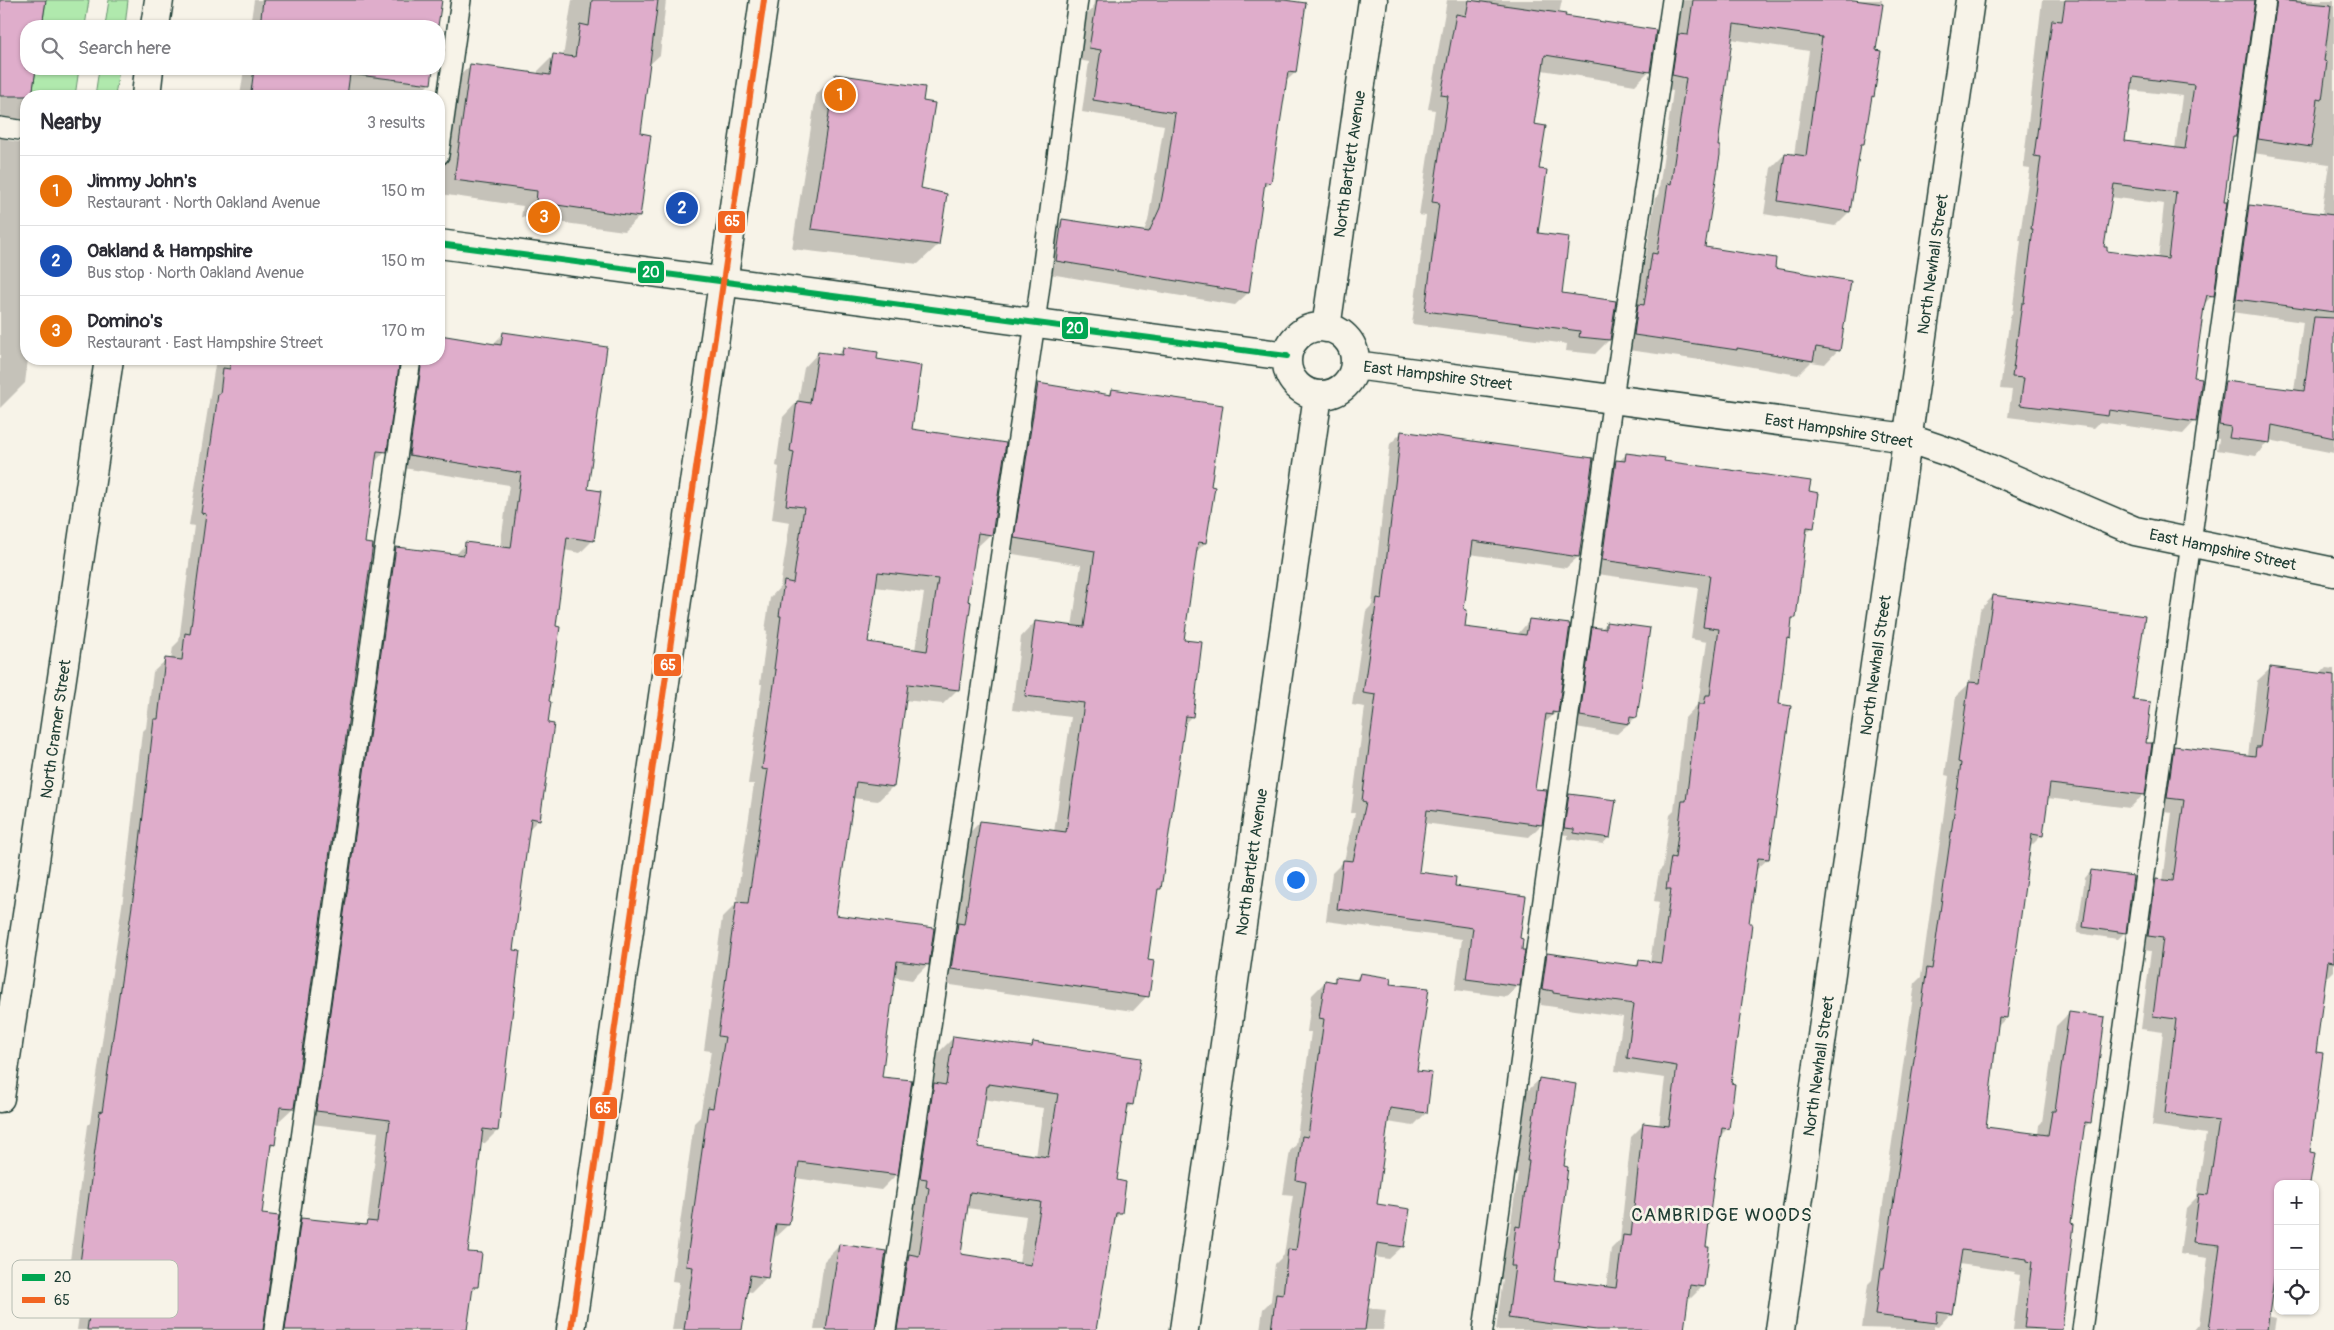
<!DOCTYPE html>
<meta charset="utf-8">
<style>
body{margin:0;font-family:Pangolin,sans-serif;background:#f2f2f3;color:#2b2b33}
.controls{position:absolute;right:15px;bottom:15px;display:grid;overflow:hidden;border-radius:10px;box-shadow:0 1px 4px #0004}
.controls button{width:45px;height:45px;display:grid;place-items:center;padding:0;border:0;border-bottom:1px solid #e1e1e2;background:#fff;color:#2b2b33;font:25px sans-serif}
.you{position:absolute;left:1295px;top:879px;width:18px;height:18px;margin:-12px;border:4px solid #fff;border-radius:50%;background:#1a73e8;box-shadow:0 0 0 8px #1a73e833}
.badge{display:grid;place-items:center;width:32px;height:32px;border-radius:50%;background:#1f6fb2;color:#fff;font-size:16px;font-weight:700}
.pin{position:absolute;translate:-50% -50%;border:2px solid #fff;box-shadow:0 1px 5px #0006}
.list{margin:0;padding:0;list-style:none}
h2{display:flex;justify-content:space-between;align-items:center;height:65px;margin:0;padding:0 20px;font-size:21px}
h2 small{font-size:16px;font-weight:400;color:#7c7c81}
.list li{display:grid;grid-template-columns:32px 1fr auto;gap:15px;align-items:center;box-sizing:border-box;height:70px;padding:0 20px;border-top:1px solid #e1e1e2}
.list b{display:block;font-size:19px;white-space:nowrap}
.list p{margin:0;font-size:16px;white-space:nowrap;color:#7c7c81}
.list em{font-size:16px;font-style:normal;color:#7c7c81}
.icon{flex:none;width:28px;height:28px;fill:none;stroke:currentColor;stroke-width:2;stroke-linecap:round;stroke-linejoin:round}
.map{position:relative;flex:none;width:2334px;height:1330px;overflow:hidden}
.search{position:absolute;background:#fff;box-shadow:0 1px 4px #0004;left:20px;top:20px;width:425px;height:55px;display:flex;align-items:center;gap:12px;box-sizing:border-box;padding:0 18px;border-radius:20px;color:#7c7c81;font-size:19px}
.panel{position:absolute;background:#fff;box-shadow:0 1px 4px #0004;left:20px;top:90px;width:425px;height:275px;border-radius:20px}
.map>svg:first-child{display:block}
.green{fill:#b0e9ad;stroke:#689370}
.shadow{fill:#0003;fill-rule:evenodd}
.building{fill:#dfadcb;stroke:#1f3d34;fill-rule:evenodd}
.lines{fill:none;stroke-linecap:round;stroke-linejoin:round}
.lane-casing{stroke:#1f3d34;stroke-width:22}
.street-casing{stroke:#1f3d34;stroke-width:31}
.secondary-casing{stroke:#1f3d34;stroke-width:31}
.lane{stroke:#f7f3e8;stroke-width:19}
.street{stroke:#f7f3e8;stroke-width:28}
.secondary{stroke:#f7f3e8;stroke-width:28}
.bus-1-casing{stroke:#f7f3e8;stroke-width:10}
.bus-2-casing{stroke:#f7f3e8;stroke-width:10}
.bus-1{stroke:#00a651;stroke-width:6}
.bus-2{stroke:#f26522;stroke-width:6}
.labels{text-anchor:middle;stroke-width:5;stroke-linejoin:round;paint-order:stroke}
.street-label{font-size:16px;fill:#1f3d34;stroke:#f7f3e8}
.quarter-label{font-size:19px;letter-spacing:1px;fill:#1f3d34;stroke:#f7f3e8}
.key{fill:#f7f3e8;stroke:#b6bcb2;stroke-width:1}
.key-label{font-size:14px;fill:#1f3d34}
.line-badge{stroke:#f7f3e8;stroke-width:2}
.badge-label{font-size:14px;text-anchor:middle;font-weight:bold;fill:#fff}
</style>
<div class="map">
<svg width="2334" height="1330" viewBox="0 0 2334 1330">
<rect width="100%" height="100%" fill="#f7f3e8"/>
<filter id="ink" filterUnits="userSpaceOnUse"><feTurbulence type="fractalNoise" baseFrequency=".02" numOctaves="2"/><feDisplacementMap in="SourceGraphic" scale="10" xChannelSelector="R" yChannelSelector="G"/><feConvolveMatrix kernelMatrix="1 2 1 2 8 2 1 2 1" color-interpolation-filters="sRGB"/></filter>
<g filter="url(#ink)">
<!-- green -->
<path class="green" d="M46,0H89L85,26H42Z
M109,0H128L125,26H105Z
M36,69H79L75,96H32Z
M99,69H119L115,96H95Z"/>
<!-- shadow -->
<path class="shadow" d="M0,0H44L41,26H26V69H35L31,96H26V121L7,140L24,143L22,159L26,160V359H28L25,383L0,408Z
M254,0H440L437,26H250Z
M572,0H666L660,55L649,65L639,134V217L624,231L521,217L523,206L440,194L455,80L470,66L538,75V71L553,56L563,57Z
M1094,0H1291L1295,73L1285,82L1269,183L1262,190L1248,293L1235,305L1044,273L1050,232L1063,220L1143,233L1148,221L1164,125L1082,112L1089,62L1078,60L1084,17L1093,9Z
M1447,0H1562L1559,14L1649,71L1635,85L1542,70L1533,125L1538,170L1536,234L1561,294L1609,340L1595,354L1566,351L1567,344L1412,324L1426,216L1419,215L1435,110L1428,109Z
M1682,0H1882L1863,144L1859,148L1849,212L1835,226L1764,214L1771,168L1785,154L1794,155L1809,51L1731,39L1704,248L1773,269L1838,350L1825,364L1811,362L1798,375L1724,362L1722,363L1621,349L1638,268L1645,262L1655,198L1658,196L1673,91L1659,89L1665,49L1676,38Z
M2042,0H2254L2235,136L2232,139L2213,295L2204,304L2193,378L2195,421L2183,434L2100,422L2094,428L2008,417L2012,390L2000,389L2010,317L2012,314L2021,241H2019L2030,169L2023,168ZM2130,90L2182,96L2175,149L2124,143ZM2110,197L2164,204L2158,259L2106,252L2103,248Z
M2276,0H2334V453L2269,440L2256,456L2217,450L2219,439L2206,437L2212,395L2225,382L2294,391L2303,322L2224,311L2237,219L2249,206L2322,215L2329,164L2246,152L2264,11Z
M244,69H432L430,83L418,95L402,93V96H240Z
M835,75L922,102L920,189L938,245L918,264L792,249L816,95Z
M503,334L587,490L593,540L580,553L564,550L547,702L539,819L528,830L511,951L519,952L497,1131L485,1143H480L466,1253L476,1287L471,1292L466,1330H275L289,1232L302,1219L363,1226L367,1223L378,1132L304,1123L384,561L396,548L454,556L466,544L500,548L509,485L397,467L405,362L398,360L385,451L375,462L293,1108L280,1120H277L274,1144L269,1150L261,1215L262,1330H77L81,1302H75L78,1284L67,1283L88,1125L90,1123L123,899L142,732L146,728L153,672L166,660H171L173,647L179,641L194,526L189,525L216,359H439L440,337L493,344Z
M844,348L876,360L910,430L991,534L975,549L966,602L958,689L943,704L904,700L893,786L878,801L852,798L835,916L927,965L912,980L894,977L881,1078L896,1175L881,1190L795,1178L788,1225L772,1240L767,1277L752,1292L746,1291L740,1330H672L679,1282L672,1281L694,1123L700,1117L711,1051L704,1050L722,918L736,904L754,784H748L762,684H760L767,631L765,630L770,598L780,587L790,522L772,519L779,467L776,466L783,417L798,401L804,368L818,353L836,356ZM875,587L924,593L915,650L867,644Z
M1039,385L1107,396L1112,390L1210,487L1205,543L1195,553L1182,641L1192,716L1183,725L1160,888L1157,892L1147,961V996L1133,1011L937,983L966,836L980,822L1054,832L1071,717L1012,710L1021,637L1035,622L1072,627L1081,565L1001,552L1024,399Z
M1402,432L1513,446L1578,557L1566,568L1470,554L1463,610V629L1517,635L1529,621L1557,712L1543,724L1533,790L1541,825L1529,837L1424,823L1418,873L1454,887L1518,940V986L1507,997L1455,990L1462,939L1326,921L1332,873L1344,861L1355,813H1351L1365,707L1352,705L1366,611L1372,605L1390,444Z
M1627,454L1808,493L1813,527L1804,535L1794,618L1790,622L1788,638L1786,641L1778,705L1768,859L1755,871L1730,1084L1728,1128L1720,1136L1704,1248L1703,1286L1690,1299L1687,1298L1683,1330H1496L1503,1279L1499,1278L1504,1240L1509,1235L1518,1173H1515L1526,1092L1539,1080L1563,1168L1553,1281L1606,1288L1611,1249L1620,1240L1631,1137L1644,1124L1659,1126L1665,1078L1615,1071L1623,1017L1541,1005V1003L1530,1001L1535,967L1547,954L1634,967L1639,962L1650,963L1659,902L1654,901L1659,871L1663,867L1670,815L1674,811L1685,718L1698,704L1707,642L1691,639L1698,588L1590,573L1604,474Z
M1993,596L2132,701L2144,744L2143,795L2130,808L2047,798L2042,835L2029,848L2006,1018L1997,1027L1984,1128L2038,1135L2039,1125L2042,1122L2056,1026L2069,1013L2090,1122L2083,1129L2070,1224L2073,1225L2061,1330H2013L2020,1275L2014,1274L2015,1272L1959,1264L1951,1313L1938,1327L1934,1326V1330L1862,1328L1868,1284L1872,1280L1915,983L1921,977L1949,776L1945,775L1956,696L1970,683L1980,610Z
M1607,623L1636,717L1617,734L1570,726L1582,639L1593,628L1601,629Z
M2271,668L2319,675L2326,668L2334,669V971L2329,976L2325,975L2278,1184V1264L2274,1268L2267,1316L2276,1318L2274,1330H2194L2199,1324L2208,1258L2180,1254L2186,1208L2197,1197L2206,1134L2152,1126L2163,1032L2141,1029L2151,951L2135,949L2143,893L2156,880L2163,881L2172,813L2154,811L2161,761L2175,747L2248,756L2257,681Z
M1570,795L1609,837L1603,844L1568,839V835L1559,834L1563,801Z
M2091,871L2124,933L2118,939L2077,933L2085,878Z
M1360,974L1389,985L1426,1113L1413,1126L1387,1122L1376,1205L1403,1246L1389,1259L1374,1257L1367,1308L1386,1310L1383,1330H1260L1263,1309L1271,1301L1275,1264L1284,1255L1293,1195L1283,1194L1290,1151L1296,1145L1311,1032H1307L1312,995L1325,982L1331,983L1336,978L1354,981Z
M953,1038L1029,1048L1033,1044L1132,1104L1126,1111L1115,1181L1120,1213L1114,1220L1094,1330H884L894,1270L906,1258L914,1202L919,1100L933,1086L938,1053ZM983,1099L1043,1108L1036,1157L976,1148ZM967,1208L1026,1216L1019,1264L960,1256Z
M839,1246L874,1330H814L824,1261Z"/>
<!-- building -->
<path class="building" d="M0,0H46L42,26H26V69H36L32,96H0Z
M263,0H442L438,26H260Z
M592,0H658L641,133L651,135L640,217L536,202L537,191L454,180L470,64L550,75L553,54L575,57L580,24L589,26Z
M1097,0H1284L1306,3L1296,73L1288,72L1271,183L1265,182L1249,293L1056,261L1062,219L1149,232L1160,208L1166,176L1175,113L1093,100L1101,50L1089,48Z
M1469,0L1566,14L1565,16L1656,30L1650,72L1545,55L1534,124L1546,126L1539,169L1547,170L1538,233L1569,237L1562,293L1616,301L1610,340L1579,337L1580,331L1425,311L1439,203L1432,202L1448,96L1441,95L1456,14L1466,16Z
M1693,0H1854L1883,4L1876,50L1881,51L1874,97L1872,96L1864,144H1861L1850,212L1778,201L1785,153L1806,156L1822,37L1734,24L1718,146H1720V155L1705,247L1776,258L1775,268L1851,281L1840,351L1816,347L1813,361L1737,348V350L1634,335L1638,304L1644,305L1652,253L1657,254L1668,183L1671,184L1686,78L1672,75L1678,34L1688,35Z
M2065,0H2255L2236,136H2233L2224,202H2227L2214,296L2207,295L2204,307L2194,377L2202,378L2196,422L2109,410L2108,416L2020,405L2024,378L2012,377L2022,303H2024L2033,229H2031L2041,157L2034,156L2052,20L2062,21ZM2133,77L2194,85L2185,149L2125,141ZM2114,184L2176,192L2168,259L2107,251V247H2104Z
M2277,0L2331,5L2324,61L2327,62L2322,100L2318,99L2311,147L2258,139Z
M254,69H433L431,84L350,74L347,96H284L251,92Z
M835,74L925,87L923,101L935,103L921,188L947,194L939,245L811,229Z
M2249,205L2334,215V312L2236,299Z
M2314,317L2334,318V438L2272,425L2270,443L2229,438L2231,427L2219,425L2225,381L2304,391Z
M503,332L607,347L588,489L601,491L594,541L567,537L556,626L560,627L549,701L551,702L548,723L554,724L540,820L531,818L513,950L520,951L498,1131L483,1129L468,1252L482,1253L478,1287H473L467,1330H285L301,1218L366,1225L367,1221L377,1222L390,1120L316,1111L396,547L464,555L465,542L511,548L521,473L409,455L422,359H439L440,335L501,345Z
M843,347L878,352L877,359L921,366L912,429L1006,443L992,535L978,533L968,601L971,602L959,690L908,684L894,787L856,782L836,915L934,928L929,965L897,961L882,1077L912,1080L898,1175L799,1162L789,1225L776,1224L768,1278L750,1275L742,1330H684L693,1267L686,1266L708,1107L713,1108L725,1037L718,1036L736,902L748,903L768,770L762,769L776,670L774,669L781,616H779L784,581L793,583L804,507L786,505L794,452L790,451L797,401L810,403L818,352L842,355ZM878,572L938,579L927,651L868,642Z
M231,359H400L387,452L377,451L365,543L373,544L294,1108L280,1107L275,1145L271,1144L262,1214L279,1216L263,1330H87L93,1290L87,1289L89,1272L79,1271L100,1111L102,1112L135,885L154,719H158L165,658L182,660L185,633L190,634L206,514L201,513L218,394H220L223,368L230,369Z
M1038,383L1111,395L1112,389L1223,405L1211,486L1215,487L1206,543L1198,542L1184,640L1202,642L1193,717L1186,716L1161,889H1158L1148,960L1154,961L1149,997L951,969L958,923L964,924L980,821L1066,832L1084,703L1025,696L1035,621L1084,627L1095,551L1014,538Z
M1401,431L1593,458L1579,557L1473,541L1464,609L1467,610L1465,627L1526,635L1529,619L1570,624L1558,713L1552,712V715L1546,714L1535,789L1547,790L1542,825L1427,810L1419,872L1456,877L1455,886L1526,896L1520,938L1523,939L1522,950H1525L1520,986L1466,979L1473,928L1337,909L1343,860L1353,861L1366,802L1362,801L1376,695L1363,693L1377,598L1382,599Z
M1626,453L1665,458L1664,461L1811,481L1809,491L1819,493L1814,528L1807,527L1796,618H1792L1790,639L1787,638L1779,704L1791,706L1769,859L1758,858L1749,923H1752L1749,949L1731,1083L1735,1084L1729,1129L1722,1128L1714,1180L1706,1247H1709L1704,1287L1690,1285L1684,1330H1596L1508,1318L1515,1266H1511L1516,1226L1520,1227L1529,1161H1527L1539,1078L1576,1084L1564,1166L1568,1167L1554,1280L1616,1288L1623,1235L1631,1236L1643,1123L1669,1126L1677,1066L1627,1058L1634,1004L1553,993V991L1542,989L1547,953L1638,966L1639,960L1661,963L1671,889H1666L1671,857L1675,858L1682,801H1686L1698,704H1704L1706,695H1710L1719,629L1703,627L1710,575L1602,560L1616,460L1625,461Z
M1993,595L2145,616L2133,700L2151,702L2146,743H2152L2145,795L2050,784L2043,836L2032,834L2007,1018L1999,1017L1986,1127L2048,1135L2052,1111H2055L2069,1012L2105,1017L2091,1123L2085,1122L2071,1223L2074,1224L2062,1330L2024,1328L2032,1262L2027,1261V1259L1962,1250L1952,1314L1937,1312L1936,1323L1875,1315L1881,1269H1884L1927,968L1932,969L1961,763L1958,762L1969,682L1980,683Z
M1606,622L1650,628L1637,718L1630,717L1629,724L1580,716L1592,627L1606,629Z
M2270,667L2334,675V962L2328,961L2316,1052L2323,1053L2310,1152L2315,1153L2310,1184H2278V1249L2267,1330H2209L2220,1245L2193,1242L2199,1194L2208,1195L2219,1121L2165,1114L2176,1019L2153,1016L2163,938L2148,936L2156,879L2173,881L2184,800L2167,798L2174,746L2255,756L2256,747H2260Z
M1569,794L1616,800L1610,838L1574,833V829L1564,828Z
M2091,870L2133,876L2126,933L2083,927Z
M1360,973L1391,978L1390,984L1429,988L1417,1071L1432,1073L1427,1113L1390,1108L1377,1204L1410,1209L1404,1247L1377,1243L1365,1330H1271L1276,1294L1283,1295L1288,1249L1296,1250L1306,1182L1296,1180L1302,1136L1308,1137L1324,1019L1319,1018L1325,980L1335,982V977L1358,980Z
M953,1036L1032,1047L1033,1042L1141,1058L1133,1105L1128,1104L1117,1180L1126,1182L1122,1213H1116L1096,1330H897L909,1254L919,1256L929,1188L926,1187L927,1179L920,1178L934,1083L946,1085ZM989,1084L1058,1094L1048,1157L978,1147L987,1086H989ZM970,1192L1041,1202L1031,1265L961,1254Z
M839,1244L886,1251L875,1330H826Z"/>
<g class="lines">
<defs>
<path id="lane" d="M0,127L26,131
M439,155L461,0
M274,1330L411,359
M886,1330L1035,323L1078,0
M1483,1330L1613,398L1672,0
M2082,1330L2266,0"/>
<path id="street" d="M155,26L159,0
M146,96L149,69
M439,244L1287,356
M1287 361a34 34 0 1 1 68 0a34 34 0 1 1-68 0Z
M1326,328L1373,0
M1355,365L1907,438L1960,456L2135,531L2334,572
M0,1098L109,359
M1184,1330L1318,395
M1780,1330L1970,0"/>
<path id="secondary" d="M571,1330L764,0"/>
</defs>
<!-- lane casing -->
<use href="#lane" class="lane-casing"/>
<!-- street casing -->
<use href="#street" class="street-casing"/>
<!-- secondary casing -->
<use href="#secondary" class="secondary-casing"/>
<!-- lane -->
<use href="#lane" class="lane"/>
<!-- street -->
<use href="#street" class="street"/>
<!-- secondary -->
<use href="#secondary" class="secondary"/>
<defs>
<path id="bus-1" d="M439,244L1287,356"/>
<path id="bus-2" d="M571,1330L764,0"/>
</defs>
<!-- bus-1 casing -->
<use href="#bus-1" class="bus-1-casing"/>
<!-- bus-2 casing -->
<use href="#bus-2" class="bus-2-casing"/>
<!-- bus-1 -->
<use href="#bus-1" class="bus-1"/>
<!-- bus-2 -->
<use href="#bus-2" class="bus-2"/>
</g>
</g>
<g class="labels">
<!-- street labels -->
<g class="street-label">
<text transform="translate(1349 164) rotate(-82)" y="6">North Bartlett Avenue</text>
<text transform="translate(1932 264) rotate(-82)" y="6">North Newhall Street</text>
<text transform="translate(1438 375) rotate(7)" y="6">East Hampshire Street</text>
<text transform="translate(1839 430) rotate(9)" y="6">East Hampshire Street</text>
<text transform="translate(2223 549) rotate(12)" y="6">East Hampshire Street</text>
<text transform="translate(1875 665) rotate(-82)" y="6">North Newhall Street</text>
<text transform="translate(55 729) rotate(-82)" y="6">North Cramer Street</text>
<text transform="translate(1251 862) rotate(-82)" y="6">North Bartlett Avenue</text>
<text transform="translate(1818 1066) rotate(-82)" y="6">North Newhall Street</text>
</g>
<!-- quarter labels -->
<g class="quarter-label">
<text x="1722" y="1221">CAMBRIDGE WOODS</text>
</g>
</g>
<!-- legend -->
<rect x="12" y="1260" width="166" height="58" rx="8" class="key"/>
<rect x="22" y="1274" width="23" height="7" fill="#00a651"/>
<rect x="22" y="1297" width="23" height="6" fill="#f26522"/>
<g class="key-label">
<text x="54" y="1282">20</text>
<text x="54" y="1305">65</text>
</g>
<g class="line-badge">
<rect x="717" y="210" width="29" height="24" rx="5" fill="#f26522"/>
<rect x="637" y="260" width="28" height="24" rx="5" fill="#00a651"/>
<rect x="1061" y="316" width="28" height="24" rx="5" fill="#00a651"/>
<rect x="653" y="653" width="29" height="24" rx="5" fill="#f26522"/>
<rect x="589" y="1096" width="29" height="24" rx="5" fill="#f26522"/>
</g>
<g class="badge-label">
<text x="732" y="226">65</text>
<text x="651" y="277">20</text>
<text x="1075" y="333">20</text>
<text x="668" y="670">65</text>
<text x="603" y="1113">65</text>
</g>
</svg>
<div class="controls">
<button>+</button>
<button>−</button>
<button><svg class="icon" aria-label="locate" viewBox="0 0 24 24"><circle cx="12" cy="12" r="6"/><path d="M12 2v4M12 18v4M2 12h4M18 12h4"/></svg></button>
</div>
<div class="you"></div>
<div class="pin badge" style="left:840px;top:95px;background:#e8710a">1</div>
<div class="pin badge" style="left:682px;top:208px;background:#1a4fb4">2</div>
<div class="pin badge" style="left:544px;top:217px;background:#e8710a">3</div>
<div class="search"><svg class="icon" aria-label="search" viewBox="0 0 24 24"><circle cx="10" cy="10" r="6"/><path d="M15 15l6 6"/></svg>Search here</div>
<section class="panel">
<h2>Nearby<small>3 results</small></h2>
<ul class="list">
<li><span class="badge" style="background:#e8710a">1</span><div><b>Jimmy John's</b><p>Restaurant · North Oakland Avenue</p></div><em>150 m</em></li>
<li><span class="badge" style="background:#1a4fb4">2</span><div><b>Oakland &amp; Hampshire</b><p>Bus stop · North Oakland Avenue</p></div><em>150 m</em></li>
<li><span class="badge" style="background:#e8710a">3</span><div><b>Domino's</b><p>Restaurant · East Hampshire Street</p></div><em>170 m</em></li>
</ul>
</section>
</div>
